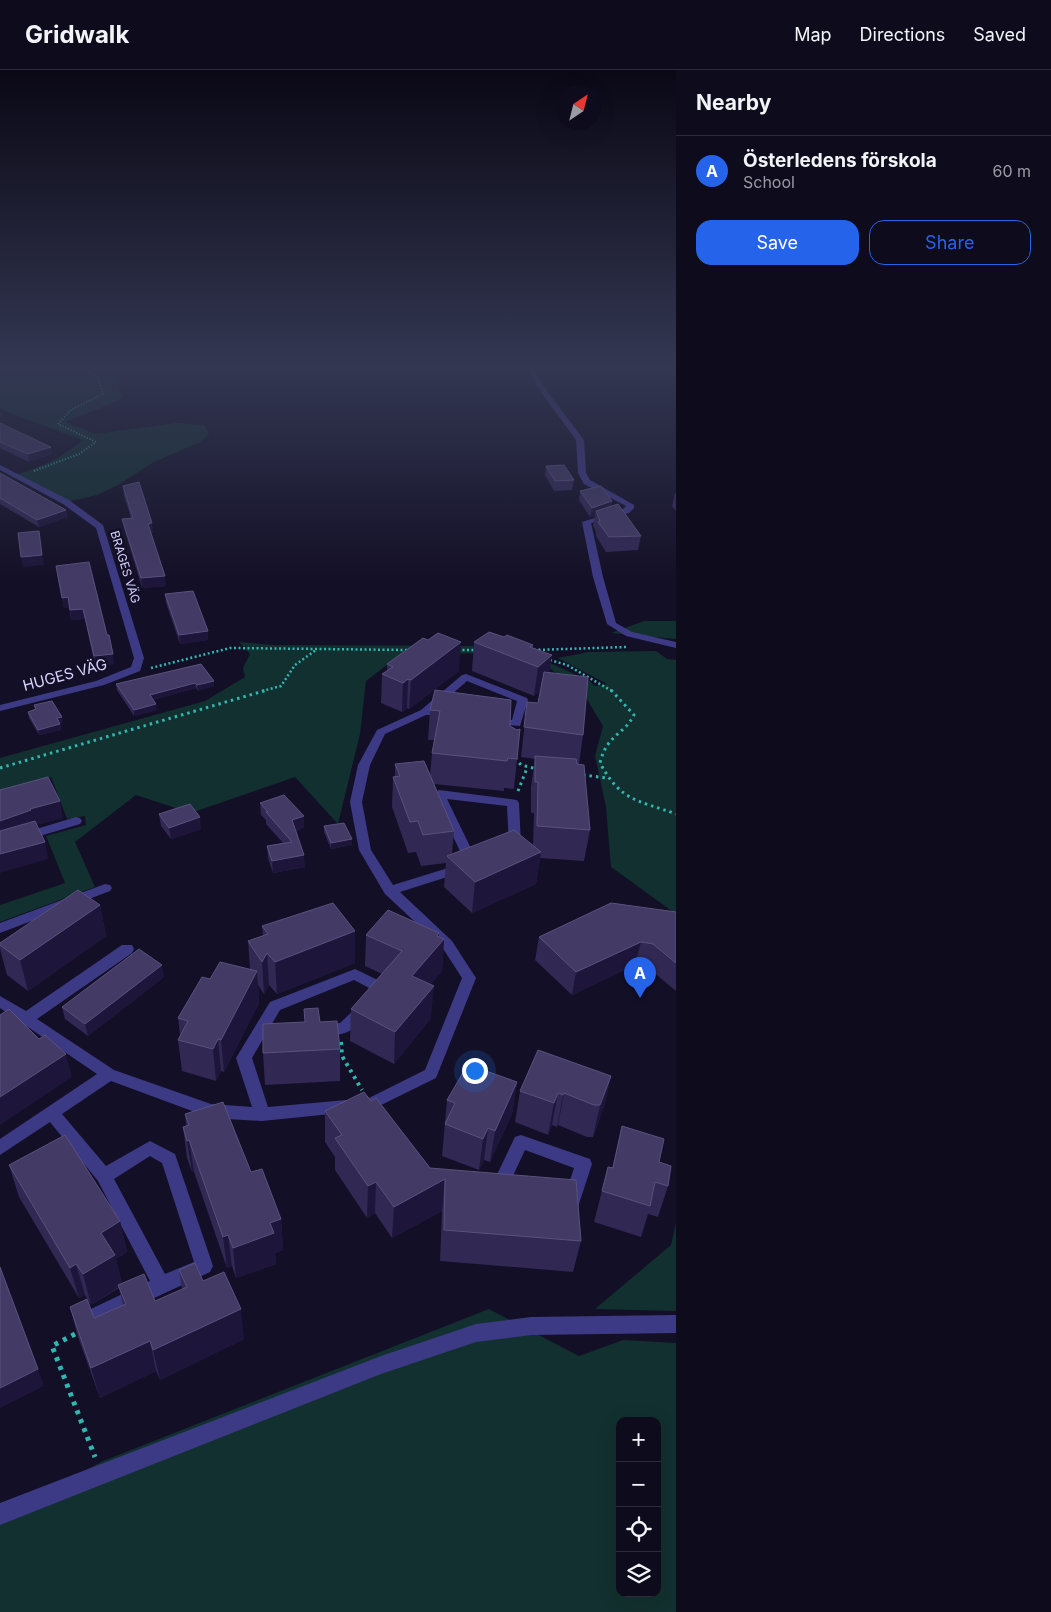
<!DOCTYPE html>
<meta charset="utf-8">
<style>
body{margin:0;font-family:Inter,sans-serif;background:#1c1929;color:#f1f3f6}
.controls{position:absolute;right:15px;bottom:15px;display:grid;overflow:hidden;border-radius:10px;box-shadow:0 5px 20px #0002}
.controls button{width:45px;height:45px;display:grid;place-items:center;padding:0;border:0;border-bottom:1px solid #2e2b3b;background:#0e0b1c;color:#f1f3f6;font:25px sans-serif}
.compass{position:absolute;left:556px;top:15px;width:45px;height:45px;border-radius:50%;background:#0e0b1c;box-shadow:0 5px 20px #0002;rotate:35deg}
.you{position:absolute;left:474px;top:1000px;width:18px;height:18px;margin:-12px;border:4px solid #fff;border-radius:50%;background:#1a73e8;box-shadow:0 0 0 8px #1a73e833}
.badge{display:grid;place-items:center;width:32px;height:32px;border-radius:50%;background:#2563eb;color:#fff;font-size:16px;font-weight:700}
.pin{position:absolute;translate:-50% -41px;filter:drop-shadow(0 1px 2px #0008)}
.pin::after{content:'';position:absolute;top:26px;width:18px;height:15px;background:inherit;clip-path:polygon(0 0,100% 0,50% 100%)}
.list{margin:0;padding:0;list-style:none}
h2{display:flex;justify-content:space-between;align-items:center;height:65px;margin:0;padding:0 20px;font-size:21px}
h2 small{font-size:16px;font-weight:400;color:#9b9ba3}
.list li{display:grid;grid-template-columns:32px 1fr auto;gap:15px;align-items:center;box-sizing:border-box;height:70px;padding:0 20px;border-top:1px solid #2e2b3b}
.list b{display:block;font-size:19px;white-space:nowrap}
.list p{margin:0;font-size:16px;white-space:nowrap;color:#9b9ba3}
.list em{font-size:16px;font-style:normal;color:#9b9ba3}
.actions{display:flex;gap:10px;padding:15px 20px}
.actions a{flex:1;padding:11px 0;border:1px solid #2563eb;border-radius:15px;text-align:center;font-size:18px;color:#2563eb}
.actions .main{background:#2563eb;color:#fff}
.icon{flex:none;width:28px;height:28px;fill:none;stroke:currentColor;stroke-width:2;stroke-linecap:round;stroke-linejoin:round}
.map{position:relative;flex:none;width:676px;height:1542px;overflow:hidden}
header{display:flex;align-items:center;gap:30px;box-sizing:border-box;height:70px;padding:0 25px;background:#0e0b1c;border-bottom:1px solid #2e2b3b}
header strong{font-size:24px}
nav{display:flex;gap:28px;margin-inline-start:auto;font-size:18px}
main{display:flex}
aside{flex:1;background:#0e0b1c}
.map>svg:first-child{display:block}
.green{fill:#12302f;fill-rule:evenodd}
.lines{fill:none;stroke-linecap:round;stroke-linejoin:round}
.path-far4{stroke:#2fb8b0;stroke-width:2;stroke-dasharray:1 2;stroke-linecap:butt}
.path-far3{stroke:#2fb8b0;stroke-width:2.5;stroke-dasharray:2 2.5;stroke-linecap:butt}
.path-far2{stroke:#2fb8b0;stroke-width:3;stroke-dasharray:2.5 4;stroke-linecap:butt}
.path-far1{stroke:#2fb8b0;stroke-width:4;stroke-dasharray:3 4.5;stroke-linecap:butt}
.path{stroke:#2fb8b0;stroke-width:5;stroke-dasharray:4 5.5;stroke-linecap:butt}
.minor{fill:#3d3a85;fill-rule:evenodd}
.wall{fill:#312854}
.shaded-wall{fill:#1d163a}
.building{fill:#433a66;stroke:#5a527e}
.labels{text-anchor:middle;stroke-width:5;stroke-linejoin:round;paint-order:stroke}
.far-street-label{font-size:12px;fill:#d9d4ff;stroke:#130f26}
.street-label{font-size:15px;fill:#d9d4ff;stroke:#130f26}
</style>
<header>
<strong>Gridwalk</strong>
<nav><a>Map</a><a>Directions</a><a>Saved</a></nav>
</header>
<main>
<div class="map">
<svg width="676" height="1542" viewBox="0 0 676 1542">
<rect width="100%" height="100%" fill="#130f26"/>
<!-- green -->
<path class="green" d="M0,296H114L122,328L103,337L65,352L96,364L176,353L204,355L209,364L200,372L152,393L118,415L97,425L66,432L14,405C40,398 62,388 82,370L0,339Z
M644,551H676V569L611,563Z
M239,572L272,575L498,576L550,593L590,611L594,616L607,614L558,588L589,582L656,581L667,589L676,590V844L611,797L606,737L595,686L603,656L582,621L539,591L504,583L415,584L392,591L366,611L360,664L338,754L295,707L191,743L136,725L75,772L95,817L0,852V835L65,813L46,766L86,755L85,746L67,749L51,707L0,722V688L205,631L245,607L243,598L250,584Z
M676,1153V1241L595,1239L671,1175Z
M489,1239L579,1286L623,1270L676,1273V1542H0V1445L103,1391ZM620,1351H657V1523H620Z"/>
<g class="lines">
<!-- path-far4 -->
<path class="path-far4" d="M34,401L79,384L96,372L58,354L71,340L103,324L98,308L80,296"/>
<!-- path-far3 -->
<path class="path-far3" d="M458,580H477
M534,580L626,577
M550,590L567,595L612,621
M151,598L230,578L409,580
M262,621L281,616L295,595L316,580"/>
<!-- path-far2 -->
<path class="path-far2" d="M611,620L634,645C623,666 607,664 600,693C621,732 638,730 676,744
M515,688L521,695L537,699
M0,698L267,620
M583,705L607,708
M518,721L527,698"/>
<!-- path-far1 -->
<path class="path-far1" d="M341,972L342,986L362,1020"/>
<!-- path -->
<path class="path" d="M75,1264L52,1276L95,1387"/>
<!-- minor -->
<path class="minor" d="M526,296H532L547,321L584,370L586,403L590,410L634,435V438L629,443L591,453L603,507L616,553L632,562L676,572V578L626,566L607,554L593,507L582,452L623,439L626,436L584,414L578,403L576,370L541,322Z
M0,395L69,430L103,455L144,588L140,601L104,615L0,641V635L96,611L131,597L134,588L96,458L63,434L0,400Z
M466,604L527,628L528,630L520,656L495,654L490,651L495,648L512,650L517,631L467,611L434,640L449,642L450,644L449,646L426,645L385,664L370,695L362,732L371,780L393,815L461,794L467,798L466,801L400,822L452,871L476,908L436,1008L371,1040L262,1051L211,1048L111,1011L62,1044L106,1096L150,1071L175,1084L213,1196L210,1202L92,1257L85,1260L78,1257L76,1251L78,1245L150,1211L98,1111L50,1052L0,1085V1069L97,1004L0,938V926L26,941L122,875H132L134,879L132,883L37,949L114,1000L211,1034L252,1037L236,988L270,932L355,899L388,915L390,919L384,927L379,928L374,927L372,923L373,920L354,910L280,940L252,988L268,1037L369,1028L425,1000L462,908L442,877L385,824L359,780L350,732L358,695L377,660L421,640L462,605ZM150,1086L162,1093L194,1192L165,1204L114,1109Z
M439,720L517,730L519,733L521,775L519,778L515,779L509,775L507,736L447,729L478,793L472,797L467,796L433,724Z
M76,747L80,748L82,751L80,754L0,778V770Z
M105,814L110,815L112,818L110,821L0,863V853Z
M362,935L367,937L369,941C358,961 339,970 317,963L315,959L317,955L340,953L357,937Z
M521,1065L590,1089L592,1094L578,1137L572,1140L566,1137L563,1132L574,1098L525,1080L504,1125L498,1127L492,1125L490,1120L492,1115L515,1067Z
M676,1245V1263L531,1265L476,1272L381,1304L0,1455V1433L381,1286L476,1254L531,1247Z"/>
</g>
<!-- wall -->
<path class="wall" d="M0,353L51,377L52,384L29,392L0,378Z
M546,396L574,410L572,420L554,421L545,405Z
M0,403L66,440L67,447L39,457L0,434Z
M123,416L153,463H151L166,516L142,518L124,458L122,449L131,448L124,426Z
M580,421L612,431L611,436L641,466L638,480L606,482L596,466V462L593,455L595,446L590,447L579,430Z
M675,423H676V441L672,436Z
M56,496L107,565L114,594L95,596L85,549L71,550L69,537L64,538Z
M165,524L208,570L180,574L166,533Z
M504,567L533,575V578L550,603L583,665L579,694L590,760L584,791L540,788L536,814L472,843L444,817L446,793L421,796L416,782L408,783L392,737L393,707H395V694L430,706L432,683L434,670H428L430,640L435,620L510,656L517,689L514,719L504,718V721L434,714L454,761L452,784L533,775L534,743H531V717L535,689L521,687L527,632L538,633L540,621L534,626L472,601L474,572Z
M201,594L214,616L198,621L196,618L153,630L157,640L134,646L117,620L116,614Z
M387,594L459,601L409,639L407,638L402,642L381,633L382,604L387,601Z
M34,635L63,652L60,653L61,660L39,665L29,648L28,642L35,639Z
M260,733L304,746V757L296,761L305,797L273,803L268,788L267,776L283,773L266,754V750L261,745Z
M159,744L201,759L171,769L161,756Z
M324,756L352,769V775L331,779L324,762Z
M100,835L106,866L28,921L7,905L0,879V873Z
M676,842V921L647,897L635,895L572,925L535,890L539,867Z
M262,856L355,861V893L277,924L269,915L264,924L258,915L259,933L224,1002L221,1001L216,1011L182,1001L178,970L180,965L178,948L210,909L250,899L248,871L263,866Z
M366,865L439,866L444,869L442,901L430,915L431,948L394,994L350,971L351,939L382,904L365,896Z
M164,907L88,966L65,949L62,937Z
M320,952L340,979V1011L265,1015L263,983Z
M469,1003L517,1012L512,1044L490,1092L484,1090L479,1100L442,1086L447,1030Z
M611,1006L604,1037L593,1067H587L558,1055L557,1057L552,1055L548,1065L515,1052L520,1021Z
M371,1031L430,1098L581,1171L573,1202L440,1191L442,1141L392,1168L375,1143L367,1148L335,1100V1087L325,1072V1041Z
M185,1044L251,1102L281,1149L283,1180L275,1183L276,1194L236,1208L232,1196L227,1198L194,1102H192L187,1088L183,1057L186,1056Z
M622,1056L659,1092L668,1116L658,1147L648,1144L641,1167L594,1152L608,1097L612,1098Z
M9,1095L120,1151L127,1182L116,1189L122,1214L155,1231L182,1219L179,1200L203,1211L244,1269L160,1310L156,1301L100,1328L78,1267L70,1237L94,1248L123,1235L119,1218L91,1235L85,1225L79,1228L19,1127Z"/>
<!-- shaded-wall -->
<path class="shaded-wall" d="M2,340L3,347L0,348V341Z
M51,377L52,384L29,392L28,384Z
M612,431L610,441H596L595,446L590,447L592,438Z
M66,440L67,447L39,457L37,450Z
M152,453L153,463H149L148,454Z
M39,461L44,495L23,497L21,487Z
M165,506L166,516L142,518L141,508Z
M68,527L70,537L64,538L62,528Z
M83,539L85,549L71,550L70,540Z
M208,561V570L180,574L179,565Z
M461,572L459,601L409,639L411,610Z
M113,584L114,594L95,596L94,586Z
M552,585L548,614L534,626L538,597Z
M408,609L407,638L402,642L403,613Z
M214,611V616L198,621L197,615Z
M195,613L196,618L150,631V625Z
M156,634L157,640L134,646V640Z
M62,647L63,652L58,654L57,648Z
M60,654L61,660L39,665L38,660Z
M60,731L63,748L34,756L0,769V751L30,739Z
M304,746V757L292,762V750Z
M200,747L201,759L171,769L169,758Z
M352,769V775L331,779V773Z
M45,772L48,789L0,803V784Z
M541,782L536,814L472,843L475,812Z
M304,785L305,797L273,803L272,791Z
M100,835L106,866L28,921L20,890Z
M355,861V893L277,924L275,892Z
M439,863L438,876L444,869L442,901L411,938L412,906Z
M641,872L635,895L572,925L576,902Z
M267,883L269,915L264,924L262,892Z
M162,895L164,907L88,966L85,954Z
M257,901L259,933L224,1002L221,970Z
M434,916L431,948L394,994L395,962Z
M218,969L221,1001L216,1011L213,979Z
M66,984L72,1007L0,1055V1027Z
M611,1006L604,1037L593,1067L600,1035Z
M517,1012L512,1044L490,1092L495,1061Z
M558,1023L552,1055L548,1065L554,1033Z
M564,1023L558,1055L557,1057L563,1025Z
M488,1058L484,1090L479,1100L483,1069Z
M189,1070L194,1102H192L187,1071Z
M445,1109L442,1141L392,1168L394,1137Z
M376,1112L375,1143L367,1148L368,1116Z
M281,1149L283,1180L275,1183L276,1194L236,1208L233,1178L270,1153Z
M120,1151L127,1182L116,1189L122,1215L91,1235L83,1204L101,1163Z
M228,1165L232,1196L227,1198L223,1167Z
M76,1194L85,1225L79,1228L70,1198Z
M241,1239L244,1269L160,1310L153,1280Z
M150,1271L156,1301L100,1328L91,1298Z
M38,1299L44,1316L0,1338V1318Z"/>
<!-- building -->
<path class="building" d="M0,353L51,377L28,384L0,372Z
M564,395L574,410L555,411L546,396Z
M0,403L66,440L37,450L0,428Z
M139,412L152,453L148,454L165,506L141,508L122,449L133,448L123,416Z
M601,416L612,431L592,438L580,421Z
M618,434L641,466L609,467L598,452L600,451L596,441Z
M39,461L42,485L21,487L18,463Z
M89,492L107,565H109L113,584L94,586L83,539L70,540L68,527L62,528L56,496Z
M193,521L208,561L179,565L165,524Z
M489,562L504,567L507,565L533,575L530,577L552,585L538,597L474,572Z
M438,563L461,572L411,610L408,609L403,613L382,604L393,597L387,594L423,568L428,570Z
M201,594L214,611L197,615L195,613L150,625L156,634L134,640L116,614Z
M544,602L588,607L583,665L524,657L527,632L538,633Z
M435,620L511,630L510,656L517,660L520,659L517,689L508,688L507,691L432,683L440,641L430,640Z
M52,631L62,647L57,648L60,654L38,660L28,642L36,639L34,635Z
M535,686L576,689L577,694L584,695L590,760L537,756L538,712H535Z
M424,691L454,761L423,765L418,751L410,752L393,707L400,706L395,694Z
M48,707L60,731L30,739L31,740L0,751V720Z
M284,725L304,746L292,750L304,785L272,791L267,776L292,772L266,742H268L260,733Z
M190,734L200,747L169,758L159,744Z
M35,751L45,772L0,784V761Z
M344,753L352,769L331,773L324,756Z
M514,760L541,782L475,812L447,786Z
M78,820L100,835L20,890L0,875V873Z
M333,833L355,861L275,892L267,883L262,892L248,871L268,864L262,856Z
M611,833L676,842V893L653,874L641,872L576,902L539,867Z
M388,840L439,863L437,866L444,869L412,906L434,916L395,962L351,939L402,881L366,865Z
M139,879L162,895L85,954L62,937Z
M220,892L257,901L221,970L218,969L213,979L178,970L188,951L178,948L202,907L210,909Z
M318,938L320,952L337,951L340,979L263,983V954L305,952L304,939Z
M9,939L39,969L45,965L66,984L0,1027V945Z
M538,980L611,1006L600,1035H594L564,1023L563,1025L558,1023L554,1033L520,1021Z
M472,996L517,1012L495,1061L488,1058L483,1069L445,1054L455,1033L447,1030L464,1001L469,1003Z
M364,1022L371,1031L376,1028L430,1098L576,1110L581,1171L444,1160L445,1109L394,1137L376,1112L368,1116L335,1068L342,1065L325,1041Z
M223,1032L251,1102L262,1099L281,1149L270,1153L274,1163L233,1178L228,1165L223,1167L189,1070L187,1071L183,1057L189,1055L185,1044Z
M622,1056L664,1069L659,1092L671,1096L668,1116L655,1112L650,1136L602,1121L608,1097L613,1098Z
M65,1065L120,1151L101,1163L115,1185L83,1204L76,1194L70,1198L9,1095Z
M195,1193L203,1211L224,1202L241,1239L153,1280L150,1271L91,1298L70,1237L87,1229L94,1248L126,1234L118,1215L144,1204L155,1231L187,1217L179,1200Z
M0,1197L38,1299L0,1318Z"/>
<!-- sky -->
<linearGradient id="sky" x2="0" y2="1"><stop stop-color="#0a0815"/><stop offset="0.58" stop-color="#333752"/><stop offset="1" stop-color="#333752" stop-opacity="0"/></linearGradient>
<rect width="676" height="512" fill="url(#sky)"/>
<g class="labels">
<!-- far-street labels -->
<g class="far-street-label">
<text transform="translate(125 497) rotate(73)" y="4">BRAGES VÄG</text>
</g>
<!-- street labels -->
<g class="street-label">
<text transform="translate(65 605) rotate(-15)" y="5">HUGES VÄG</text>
</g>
</g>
</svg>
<div class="controls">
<button>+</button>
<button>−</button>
<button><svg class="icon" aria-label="locate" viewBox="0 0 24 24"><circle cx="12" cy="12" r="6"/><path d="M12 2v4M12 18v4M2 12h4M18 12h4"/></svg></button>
<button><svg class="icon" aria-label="layers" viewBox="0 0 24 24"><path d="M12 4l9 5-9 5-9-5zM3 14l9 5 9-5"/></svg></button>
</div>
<svg class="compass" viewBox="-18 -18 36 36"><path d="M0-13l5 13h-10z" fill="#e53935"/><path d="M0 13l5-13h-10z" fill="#9b9ba3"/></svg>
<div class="you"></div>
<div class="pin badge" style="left:640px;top:928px">A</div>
</div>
<aside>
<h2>Nearby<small></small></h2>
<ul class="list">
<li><span class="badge">A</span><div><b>Österledens förskola</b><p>School</p></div><em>60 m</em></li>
</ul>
<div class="actions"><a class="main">Save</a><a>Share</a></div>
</aside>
</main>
